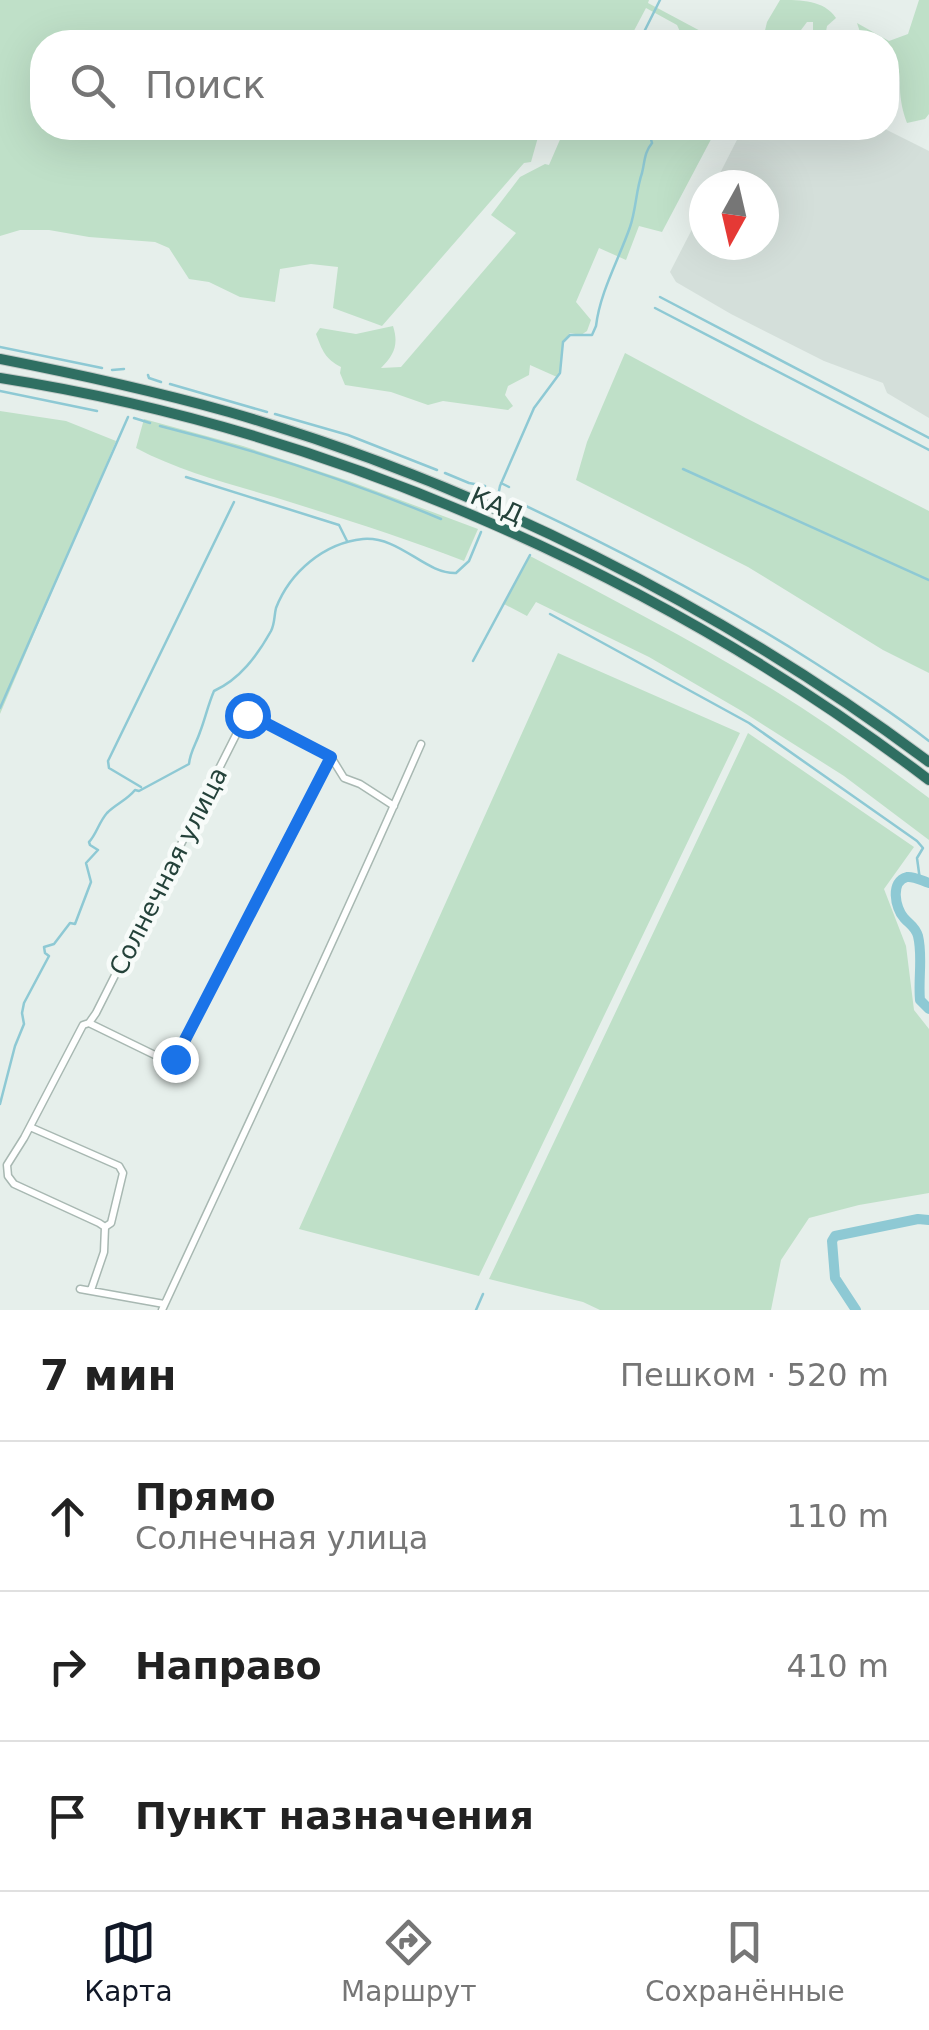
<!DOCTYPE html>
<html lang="ru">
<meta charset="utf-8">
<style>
body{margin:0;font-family:"DejaVu Sans",sans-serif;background:#f6f6f6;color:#222}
.compass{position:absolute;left:689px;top:170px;width:90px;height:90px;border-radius:50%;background:#fff;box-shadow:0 10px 40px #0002;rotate:188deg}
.stop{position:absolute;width:30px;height:30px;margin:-22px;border:8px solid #1a73e8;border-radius:50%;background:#fff}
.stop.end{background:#1a73e8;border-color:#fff;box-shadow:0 2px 10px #0008}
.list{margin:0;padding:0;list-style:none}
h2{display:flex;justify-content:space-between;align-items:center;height:130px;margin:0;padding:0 40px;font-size:42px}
h2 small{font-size:32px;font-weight:400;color:#767676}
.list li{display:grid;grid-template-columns:65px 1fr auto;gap:30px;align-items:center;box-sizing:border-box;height:150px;padding:0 40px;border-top:2px solid #e0e0e0}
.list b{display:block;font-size:38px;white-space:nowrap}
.list p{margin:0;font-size:32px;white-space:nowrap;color:#767676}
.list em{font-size:32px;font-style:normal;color:#767676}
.icon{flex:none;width:55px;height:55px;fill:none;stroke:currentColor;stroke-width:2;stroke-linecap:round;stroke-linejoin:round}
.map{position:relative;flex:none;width:929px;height:1310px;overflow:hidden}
.search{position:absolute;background:#fff;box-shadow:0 10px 40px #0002;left:30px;right:30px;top:30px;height:110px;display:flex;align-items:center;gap:25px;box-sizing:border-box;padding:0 35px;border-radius:40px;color:#767676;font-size:38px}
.sheet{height:580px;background:#fff}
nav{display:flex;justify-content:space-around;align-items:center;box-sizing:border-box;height:140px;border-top:2px solid #e0e0e0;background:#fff;font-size:28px;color:#767676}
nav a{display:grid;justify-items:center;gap:5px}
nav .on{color:#111827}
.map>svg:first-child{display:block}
.built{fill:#d4dfda}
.green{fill:#bfe0c8}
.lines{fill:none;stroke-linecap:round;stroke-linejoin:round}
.stream{stroke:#8ec9d4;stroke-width:2.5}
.river{stroke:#8ec9d4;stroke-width:10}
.minor-casing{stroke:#a8b8b2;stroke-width:9}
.highway-casing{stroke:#c2cac8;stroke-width:12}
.minor{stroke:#fff;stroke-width:6}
.highway{stroke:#2f6f62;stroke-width:10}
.route{stroke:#1a73e8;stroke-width:12}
.labels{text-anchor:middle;stroke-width:9;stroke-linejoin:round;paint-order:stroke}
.street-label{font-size:25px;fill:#24423a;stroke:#f7fbf9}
</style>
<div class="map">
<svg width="929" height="1310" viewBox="0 0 929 1310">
<rect width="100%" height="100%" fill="#e6efeb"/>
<!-- built -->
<path class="built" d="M743,128H883L929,151V418L887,393L883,383L824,361L731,314L676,282L670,272L704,206V245H764V185H714Z"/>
<!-- green -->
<path class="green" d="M0,0H649L648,3L721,42H705L681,34L677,25L646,8L628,42H42V128H544L540,130L531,162L524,163L382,326L333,308L338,267L311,264L280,269L275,302L240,297L209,282L189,279L169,248L155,242L89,237L49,230H20L0,236Z
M780,0C801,0 824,0 836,18L827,26L824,42H807L813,32V22H807L792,42H769L763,39L767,22Z
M919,0H929V114L925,119L907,123C903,113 900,99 900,88C900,73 901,67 887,58L886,42H867L862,38L857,23L889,41L908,34Z
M565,128H717L662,232L639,226L626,260L599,248L576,302L591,320L587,331L581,335L570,333L563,342L560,373L557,377L530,365L529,375L508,386L505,395L513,406L508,410L443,401L428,405L391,392L345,385L340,373L341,367C325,359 322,350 316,334L320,328L356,334L393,326C399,345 394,355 381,368L401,367L516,233L491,215L520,177L545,164L549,165Z
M625,353L746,418L929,511V673L883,650L748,567L576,480L587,442Z
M0,411L66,421L116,441L0,714Z
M144,419L243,446L352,482L478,529L464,561C402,537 338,517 274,497C227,483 179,471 136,448Z
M530,556C612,599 693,641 772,689C826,722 878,760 929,798V840L844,776L740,710L649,657L536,602L527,616L504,604Z
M558,653L740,733L479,1276L299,1229Z
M748,733L914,847L884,889L906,946L914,1010L929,1029V1193L859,1205L809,1218L781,1260L771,1310H600L583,1302L489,1279Z"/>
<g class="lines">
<!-- stream -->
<path class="stream" d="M639,42L660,0
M660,297L929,438
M655,308L929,450
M0,347L102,368
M112,370L124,369
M148,375L149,378L161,382
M170,384L267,412
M0,391L97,411
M275,414L348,435L437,470
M134,418L150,423
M160,426C256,450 350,481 441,519
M683,469L929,580
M445,473L469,483L485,486
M186,477L339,525L347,541
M501,483L509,487
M498,496L500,486L534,408L560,373L563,342L570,335H592L596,326C600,292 619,259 630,227C636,210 636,190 642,173C645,161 644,153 652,143L648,128
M511,499C616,548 718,601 815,663C854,688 893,713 929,741
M550,614L749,723L917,841L923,848L917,858L920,880
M473,661L530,555
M0,708L128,417
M141,787L109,768L108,761L234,502
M0,1104L15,1046L24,1024L22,1013L24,1003L49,956L45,953L44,947L54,944L70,923L75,924L91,882L86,863L98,850L90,845L89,842C96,835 99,822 107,813C116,804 127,800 135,790L139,791L189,764C190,752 196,744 200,732C205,719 208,705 214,691C240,679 257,656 271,631C275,623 274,616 276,608C290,572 324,543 363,539C400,536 425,574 456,573L469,561L481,532
M476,1310L483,1294"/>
<!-- river -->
<path class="river" d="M929,883C922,881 914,876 907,877C890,881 895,908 904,918C910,925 915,926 918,936C923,956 918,979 920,1000L929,1009
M856,1310L835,1278L832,1241L835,1236L918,1219L929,1220"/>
<defs>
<path id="minor" d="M89,1023L165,1060L175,1059L331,757
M30,1127L119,1166L123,1173L111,1223L105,1227
M80,1289L164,1304
M91,1290L104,1252L105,1227L99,1223L14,1184L8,1176L7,1165L24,1138L83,1025L89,1023L96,1013L244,719L247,715L256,718L331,757L344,778L360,784L394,806
M162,1310C249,1122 338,934 421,744"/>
<path id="highway" d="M0,359C77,374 153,391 229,412C476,483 723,608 929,762
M0,378C332,430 662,577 929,780"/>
</defs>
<!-- minor casing -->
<use href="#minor" class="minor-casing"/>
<!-- highway casing -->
<use href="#highway" class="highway-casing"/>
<!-- minor -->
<use href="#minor" class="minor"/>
<!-- highway -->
<use href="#highway" class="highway"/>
</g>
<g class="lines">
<!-- route -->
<path class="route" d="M175,1059L331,757L256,718L247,715"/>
</g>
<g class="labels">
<!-- street labels -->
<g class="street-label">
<text transform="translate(497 505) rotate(24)" y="9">КАД</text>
<text transform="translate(168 871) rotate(-63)" y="9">Солнечная улица</text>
</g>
</g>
</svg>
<svg class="compass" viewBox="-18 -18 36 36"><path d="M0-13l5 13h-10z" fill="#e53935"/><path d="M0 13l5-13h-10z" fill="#767676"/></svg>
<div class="stop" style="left:247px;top:715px"></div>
<div class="stop end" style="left:175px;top:1059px"></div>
<div class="search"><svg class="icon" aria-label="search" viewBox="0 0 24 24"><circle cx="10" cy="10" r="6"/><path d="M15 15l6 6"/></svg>Поиск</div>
</div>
<section class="sheet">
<h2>7 мин<small>Пешком · 520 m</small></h2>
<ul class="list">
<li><svg class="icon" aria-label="ahead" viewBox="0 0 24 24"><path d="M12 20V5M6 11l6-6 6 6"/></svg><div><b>Прямо</b><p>Солнечная улица</p></div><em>110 m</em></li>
<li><svg class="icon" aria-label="right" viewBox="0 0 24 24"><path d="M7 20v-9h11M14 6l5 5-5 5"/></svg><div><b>Направо</b></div><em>410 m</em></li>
<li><svg class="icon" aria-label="arrive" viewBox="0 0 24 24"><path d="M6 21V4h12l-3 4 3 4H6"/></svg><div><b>Пункт назначения</b></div></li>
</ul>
</section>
<nav>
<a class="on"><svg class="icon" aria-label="map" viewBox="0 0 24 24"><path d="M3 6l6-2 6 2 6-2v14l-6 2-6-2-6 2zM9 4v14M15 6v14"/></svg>Карта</a>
<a><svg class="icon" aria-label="directions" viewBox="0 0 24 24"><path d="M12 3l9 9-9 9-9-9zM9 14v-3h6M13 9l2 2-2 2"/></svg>Маршрут</a>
<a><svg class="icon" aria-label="saved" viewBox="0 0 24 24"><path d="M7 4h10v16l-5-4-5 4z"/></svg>Сохранённые</a>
</nav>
